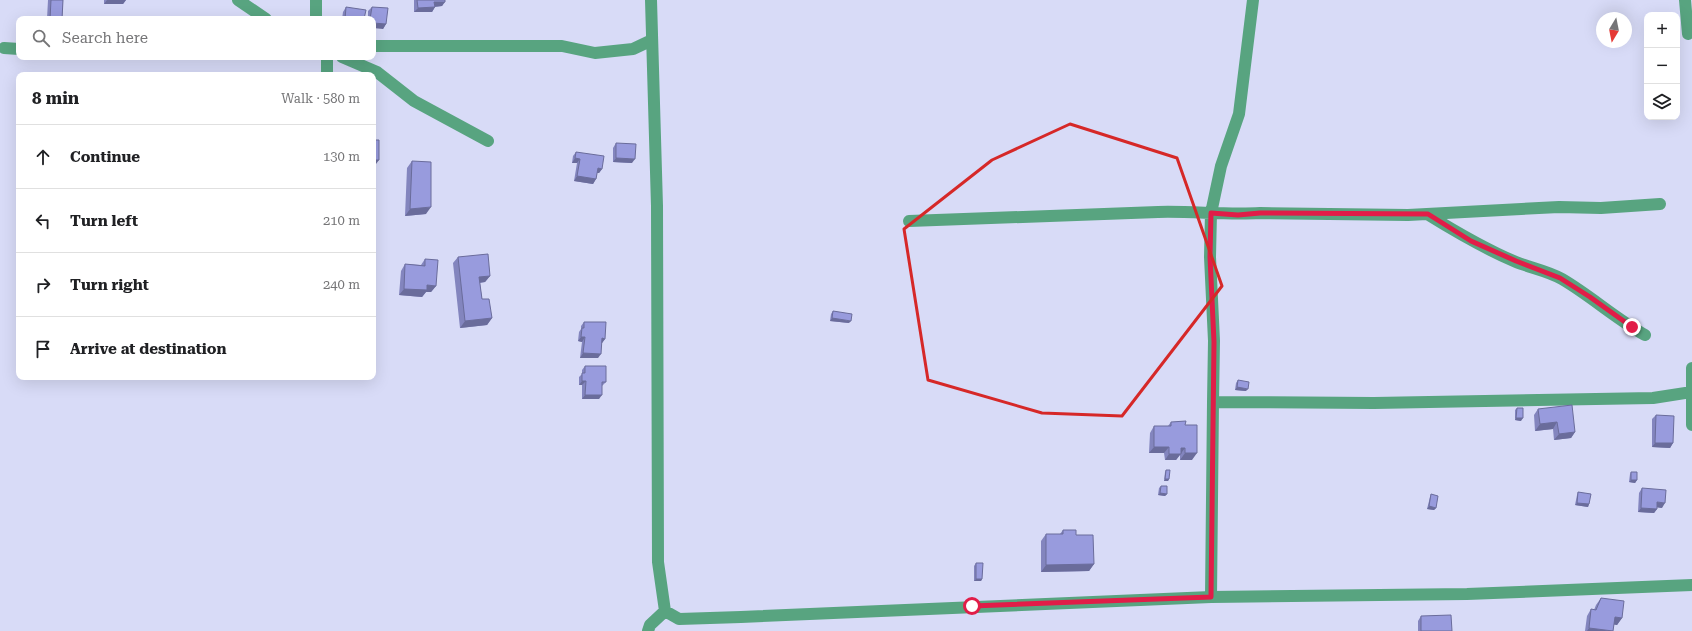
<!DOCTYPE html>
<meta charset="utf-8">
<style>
body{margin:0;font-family:"Roboto Serif",serif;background:#f2f2f2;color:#202124}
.controls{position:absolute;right:12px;top:12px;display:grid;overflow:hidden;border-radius:8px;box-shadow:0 4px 16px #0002}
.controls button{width:36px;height:36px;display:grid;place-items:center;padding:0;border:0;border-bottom:1px solid #e0e0e0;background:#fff;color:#202124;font:20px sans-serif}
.compass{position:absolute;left:1596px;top:12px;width:36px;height:36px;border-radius:50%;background:#fff;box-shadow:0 4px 16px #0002;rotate:190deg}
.stop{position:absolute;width:12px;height:12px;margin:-9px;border:3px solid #e11d48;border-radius:50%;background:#fff}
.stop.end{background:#e11d48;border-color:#fff;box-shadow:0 1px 4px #0008}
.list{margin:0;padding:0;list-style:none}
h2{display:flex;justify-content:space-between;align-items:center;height:52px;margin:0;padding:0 16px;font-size:17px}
h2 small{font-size:13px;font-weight:400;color:#757577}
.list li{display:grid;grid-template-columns:26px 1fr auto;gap:12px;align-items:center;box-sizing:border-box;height:64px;padding:0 16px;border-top:1px solid #e0e0e0}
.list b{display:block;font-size:15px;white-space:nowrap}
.list em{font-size:13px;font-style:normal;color:#757577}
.icon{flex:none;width:22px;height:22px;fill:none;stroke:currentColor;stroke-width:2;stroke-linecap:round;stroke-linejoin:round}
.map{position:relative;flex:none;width:1692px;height:631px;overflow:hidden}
.search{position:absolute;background:#fff;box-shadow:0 4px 16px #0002;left:16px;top:16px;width:360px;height:44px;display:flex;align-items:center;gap:10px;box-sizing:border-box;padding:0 14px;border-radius:8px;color:#757577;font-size:15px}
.panel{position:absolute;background:#fff;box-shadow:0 4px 16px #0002;left:16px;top:72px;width:360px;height:308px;border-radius:8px}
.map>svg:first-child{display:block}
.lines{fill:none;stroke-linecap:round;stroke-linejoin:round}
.minor{stroke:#58a480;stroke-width:12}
.wall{fill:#8385be}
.shaded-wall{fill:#6a6c9b}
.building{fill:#989bdd;stroke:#6a6c9b}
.route{stroke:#e11d48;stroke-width:5}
.marked{fill:none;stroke:#d62828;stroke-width:3;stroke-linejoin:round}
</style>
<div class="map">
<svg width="1692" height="631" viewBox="0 0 1692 631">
<rect width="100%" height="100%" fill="#d8dbf7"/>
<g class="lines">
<!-- minor -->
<path class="minor" d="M238,0L266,19
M316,0V19
M651,0L657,206L658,562L665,611L679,619L741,617L1211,597
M1685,0L1688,34
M373,46H562L595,53L633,49L652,40
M4,48L19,49
M327,57V75
M342,57L377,72L414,101L488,141
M1427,214C1456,232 1485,249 1516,262C1531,268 1548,271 1562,279C1591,296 1616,319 1645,335
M909,221L1158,212C1192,211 1226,215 1260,213L1408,215L1559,207L1601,208L1660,204
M1692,368V425
M1692,392L1653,398L1374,403L1213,402L1211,597L1467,594L1692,585
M1213,402L1214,341L1210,257L1211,213L1221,166L1239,114L1253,0
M648,631L650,625L665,611"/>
</g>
<!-- wall -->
<path class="wall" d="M48,0H63L62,19H47Z
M104,0H126L123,4H104Z
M414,0H445L442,6L435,7L432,12H414Z
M346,7L364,19H342L343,12Z
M372,7L386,24L383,29L373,19H368V11Z
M616,143L632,163L613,162V148Z
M576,152L602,169L599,173H597L596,179L593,184L574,181L577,163H572L573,156Z
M412,161L426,214L405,216L407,168Z
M458,257L490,276L485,282L480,283L482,299L492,318L487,325L460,328L453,263Z
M425,259L436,286L431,292H426L422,297L399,295L401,271L405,264L421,265Z
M833,311L849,323L830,321L831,314Z
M584,322L605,339L602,343H601L598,358H580L582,342L578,341L579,332L581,329V326Z
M585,366L606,382L602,386L599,399H582V385H579V377L582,374V370Z
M1238,380L1246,391L1235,390L1236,383Z
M1517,408L1521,421L1515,420V410Z
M1538,409L1575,432L1571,438L1554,440L1553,429L1535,431L1534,415Z
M1656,415L1673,443L1670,448L1652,447V419Z
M1171,422L1185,425L1192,460H1180V455L1176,460H1165L1164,453H1149L1150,433L1154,426H1168Z
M1166,470L1169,479L1168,481H1164L1165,472Z
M1631,472L1637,480L1635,483L1629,482L1630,474Z
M1161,486L1167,494L1165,496L1158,495L1159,488Z
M1642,488L1662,508L1657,507V509L1654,513L1638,512L1639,493Z
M1578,492L1589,504L1588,507L1575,505L1577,495Z
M1431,494L1436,508L1434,510L1427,509L1430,497Z
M1063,530L1094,564L1089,571L1041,572V541L1046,534H1060Z
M976,563L982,579L981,581H974V566Z
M1601,598L1622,618L1617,625L1614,624L1613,631H1585L1587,616L1591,609L1594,610L1596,605Z
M1421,616L1452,631H1418V621Z"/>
<!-- shaded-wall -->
<path class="shaded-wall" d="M107,0H126L123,4H104Z
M434,2H445L442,6L431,7Z
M435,7L432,12H414L418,8Z
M373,23L386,24L383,29L373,28Z
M575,158L580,159L577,163H572Z
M616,158L635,159L632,163L613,162Z
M373,160H379L376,164H373Z
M598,168L602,169L599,173H595Z
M577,176L596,179L593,184L574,181Z
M431,207L426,214L405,216L410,209Z
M490,276L485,282L475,283L479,277Z
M427,285L436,286L431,292H426L422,297L399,295L404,289Z
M492,318L487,325L460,328L465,321Z
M832,318L851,321L849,323L830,321Z
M581,337H585L582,342L578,341Z
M602,338L605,339L602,343H598Z
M583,353L601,354L598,358H580Z
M582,381H586L582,385H579Z
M1237,387L1248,389L1246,391L1235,390Z
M585,395H602L599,399H582Z
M1516,418H1523L1521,421L1515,420Z
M1557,422L1553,429L1535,431L1540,424Z
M1575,432L1571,438L1554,440L1559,434Z
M1655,443H1673L1670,448L1652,447Z
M1154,447H1169L1164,453H1149Z
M1181,448H1185L1176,460H1165L1169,454Z
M1185,453H1197L1192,460H1180Z
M1165,479H1169L1168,481H1164Z
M1631,480H1637L1635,483L1629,482Z
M1160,493L1167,494L1165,496L1158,495Z
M1657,502L1665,503L1662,508L1654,507Z
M1577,503L1589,504L1588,507L1575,505Z
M1429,506L1436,508L1434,510L1427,509Z
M1641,508L1657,509L1654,513L1638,512Z
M1094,564L1089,571L1041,572L1046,565Z
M976,579H982L981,581H974Z
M1615,617L1622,618L1617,625L1610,624Z
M1589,628L1613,631H1587Z"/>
<!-- building -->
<path class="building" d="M51,0H63L62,19H50Z
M417,0H445V2H434L435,7L418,8Z
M346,7L366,10L364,19H345Z
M372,7L388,8L386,24L373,23V19H370Z
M373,140H379V160H373Z
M616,143L636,144L635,159L616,158Z
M576,152L604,156L602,169L598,168L596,179L577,176L580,159L575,158Z
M412,161L431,162V207L410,209Z
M488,254L490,276L479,277L482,299H489L492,318L465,321L458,257Z
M425,259L438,260L436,286L427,285V290L404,289L405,264L425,266Z
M833,311L852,314L851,321L832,318Z
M584,322H606L605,339L602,338L601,354L583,353L585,337H581L582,328H584Z
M585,366H606V382H602V395H585L586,381H582V373H585Z
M1238,380L1249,382L1248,389L1237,387Z
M1572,405L1575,432L1559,434L1557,422L1540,424L1538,409Z
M1517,408H1523V418H1516Z
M1656,415L1674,416L1673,443H1655Z
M1186,421L1185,425H1197V453H1185V448H1181V454H1169V447H1154V426H1171V422Z
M1166,470H1170L1169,479H1165Z
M1631,472H1637V480H1631Z
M1161,486H1167V494L1160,493Z
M1642,488L1666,490L1665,503L1657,502V509L1641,508Z
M1578,492L1591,494L1589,504L1577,503Z
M1431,494L1438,496L1436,508L1429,506Z
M1063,530H1076V535H1093L1094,564L1046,565V534H1063Z
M976,563H983L982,579H976Z
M1601,598L1624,601L1622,618L1615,617L1613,631L1589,628L1591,609L1596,610Z
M1451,615L1452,631H1421V616Z"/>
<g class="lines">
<!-- route -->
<path class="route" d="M972,606L1211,597L1214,342L1210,257L1211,213L1238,215L1260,213L1428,214L1471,241L1516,261L1560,278L1590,297L1632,327"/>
</g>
<!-- marked area -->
<path class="marked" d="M1070,124L1177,158L1222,286L1122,416L1042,413L928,380L904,229L992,160Z"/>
</svg>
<div class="controls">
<button>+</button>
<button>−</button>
<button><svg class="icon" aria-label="layers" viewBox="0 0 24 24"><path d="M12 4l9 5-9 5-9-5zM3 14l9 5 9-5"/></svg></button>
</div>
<svg class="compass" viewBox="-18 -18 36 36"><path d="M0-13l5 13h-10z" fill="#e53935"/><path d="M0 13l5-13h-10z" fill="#757577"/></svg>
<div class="stop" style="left:972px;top:606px"></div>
<div class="stop end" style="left:1632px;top:327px"></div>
<div class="search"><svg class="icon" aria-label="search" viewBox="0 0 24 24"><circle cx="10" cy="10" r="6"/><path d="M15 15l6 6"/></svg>Search here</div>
<section class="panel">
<h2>8 min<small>Walk · 580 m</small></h2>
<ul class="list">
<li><svg class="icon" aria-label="ahead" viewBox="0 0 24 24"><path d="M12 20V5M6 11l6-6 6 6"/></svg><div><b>Continue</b></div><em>130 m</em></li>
<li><svg class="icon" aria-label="left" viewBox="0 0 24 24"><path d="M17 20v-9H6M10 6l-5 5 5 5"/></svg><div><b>Turn left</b></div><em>210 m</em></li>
<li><svg class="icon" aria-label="right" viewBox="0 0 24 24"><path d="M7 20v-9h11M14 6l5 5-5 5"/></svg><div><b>Turn right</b></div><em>240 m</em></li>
<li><svg class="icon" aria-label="arrive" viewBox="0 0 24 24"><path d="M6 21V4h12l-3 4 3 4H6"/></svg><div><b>Arrive at destination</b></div></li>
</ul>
</section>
</div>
